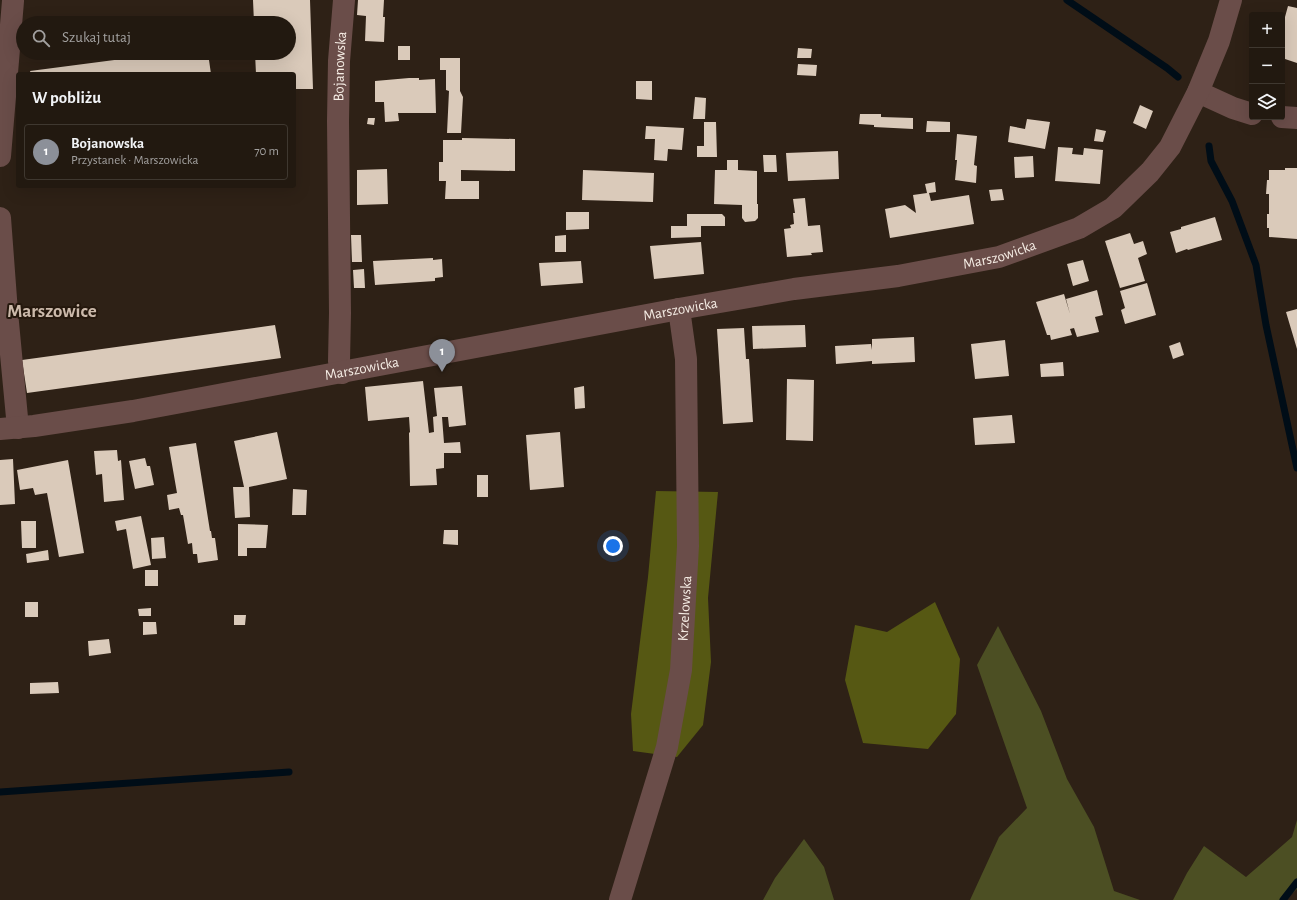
<!DOCTYPE html>
<html lang="pl">
<meta charset="utf-8">
<style>
body{margin:0;font-family:"Alegreya Sans",sans-serif;background:#2a2219;color:#f1f3f6}
.controls{position:absolute;right:12px;top:12px;display:grid;overflow:hidden;border-radius:4px;box-shadow:0 4px 16px #0002}
.controls button{width:36px;height:36px;display:grid;place-items:center;padding:0;border:0;border-bottom:1px solid #3f3830;background:#221910;color:#f1f3f6;font:20px sans-serif}
.you{position:absolute;left:613px;top:546px;width:14px;height:14px;margin:-10px;border:3px solid #fff;border-radius:50%;background:#1a73e8;box-shadow:0 0 0 6px #1a73e833}
.badge{display:grid;place-items:center;width:26px;height:26px;border-radius:50%;background:#8c9099;color:#fff;font-size:13px;font-weight:700}
.pin{position:absolute;translate:-50% -33px;filter:drop-shadow(0 1px 2px #0008)}
.pin::after{content:'';position:absolute;top:21px;width:14px;height:12px;background:inherit;clip-path:polygon(0 0,100% 0,50% 100%)}
.list{margin:0;padding:0;list-style:none}
h2{display:flex;justify-content:space-between;align-items:center;height:52px;margin:0;padding:0 16px;font-size:17px}
h2 small{font-size:13px;font-weight:400;color:#a2a09f}
.list li{display:grid;grid-template-columns:26px 1fr auto;gap:12px;align-items:center;box-sizing:border-box;height:56px;margin:0 8px 8px;padding:0 8px;border:1px solid #3f3830;border-radius:4px}
.list b{display:block;font-size:15px;white-space:nowrap}
.list p{margin:0;font-size:13px;white-space:nowrap;color:#a2a09f}
.list em{font-size:13px;font-style:normal;color:#a2a09f}
.icon{flex:none;width:22px;height:22px;fill:none;stroke:currentColor;stroke-width:2;stroke-linecap:round;stroke-linejoin:round}
.map{position:relative;flex:none;width:1297px;height:900px;overflow:hidden}
.search{position:absolute;background:#221910;box-shadow:0 4px 16px #0002;left:16px;top:16px;width:280px;height:44px;display:flex;align-items:center;gap:10px;box-sizing:border-box;padding:0 14px;border-radius:22px;color:#a2a09f;font-size:15px}
.panel{position:absolute;background:#221910;box-shadow:0 4px 16px #0002;left:16px;top:72px;width:280px;height:116px;border-radius:4px}
.map>svg:first-child{display:block}
.green{fill:#4c4f23}
.forest{fill:#565813}
.lines{fill:none;stroke-linecap:round;stroke-linejoin:round}
.stream{stroke:#000d17;stroke-width:7}
.building{fill:#dacaba}
.minor{stroke:#6a4d49;stroke-width:22}
.labels{text-anchor:middle;stroke-width:4;stroke-linejoin:round;paint-order:stroke}
.street-label{font-size:15px;fill:#f5ece4;stroke:#25180d}
.district-label{font-size:19px;font-weight:bold;fill:#ccbaab;stroke:#25180d}
</style>
<div class="map">
<svg width="1297" height="900" viewBox="0 0 1297 900">
<rect width="100%" height="100%" fill="#2e2116"/>
<!-- green -->
<path class="green" d="M998,626L1041,711L1067,779L1094,827L1114,891L1140,900H970L999,837L1027,808L977,665Z
M1297,820V889L1285,900H1173L1187,873L1204,846L1246,877L1292,837Z
M804,839L824,867L834,900H763L775,878Z"/>
<!-- forest -->
<path class="forest" d="M656,491L718,492L708,598L711,662L703,725L677,757L633,751L631,714L648,577Z
M935,602L960,659L956,714L928,749L863,743L845,680L855,625L887,632Z"/>
<g class="lines">
<!-- stream -->
<path class="stream" d="M1067,0L1167,68L1178,77
M1209,146L1211,161L1232,201L1256,265L1266,325L1297,468
M0,792L289,772
M1283,900L1297,882"/>
</g>
<!-- building -->
<path class="building" d="M253,0H310L313,89H294V74H256L255,53H289V23H254Z
M358,0H384L383,17H385L384,42L365,41L366,16L357,15Z
M1288,6L1297,8V63L1282,58V16L1285,17Z
M398,46H410V60H398Z
M798,48L812,49L811,58H797Z
M168,53H208L211,74H31L30,71Z
M440,58H460V91L463,97L461,133H447L449,91L446,90V70H440Z
M798,64L817,65L816,76L797,75Z
M409,78H419V80L435,79L436,113H398L399,121L385,122L384,102H375V81Z
M636,81H652V100L636,99Z
M695,97L706,98L705,119H693Z
M1140,105L1153,111L1146,129L1133,123Z
M860,114H881V117L913,118V129L874,127V125L859,124Z
M368,118H375L374,125L367,124Z
M1027,119L1050,122L1045,149L1008,142L1010,126L1025,129Z
M927,121L950,122V132H926Z
M704,122H716L717,157H697V146H704Z
M646,126L684,128L682,150L668,149L667,161L654,160L655,139H645Z
M1096,129L1106,131L1103,142L1094,141Z
M957,134L977,136L974,165L977,166L976,183L955,180L957,160H955Z
M462,138L515,139V171L461,170V181H479V199H445L446,181H439V162H443V140H462Z
M1058,147L1073,148L1072,154L1083,155L1084,148L1103,150L1100,184L1055,181Z
M838,151L839,179L788,181L786,153Z
M763,155H776L777,172H764Z
M1033,156L1034,177L1015,178L1014,157Z
M727,160H738V170L757,171V204H758V218L755,221L745,222L742,218V205L714,204L715,170H727Z
M1285,168H1297V239L1269,237V228H1267V214H1269V194H1266L1267,180H1269V170H1285Z
M387,169L388,204L357,205V170Z
M583,170L654,173L653,202L582,200Z
M935,182L936,192L929,193L931,201L969,195L974,224L890,238L885,209L905,205L916,213L913,195L927,193L925,184Z
M1002,189L1004,200L991,201L989,190Z
M805,198L808,226L820,225L823,252L811,253L812,255L787,257L784,229L791,228L790,225L794,224L793,213H795L793,199Z
M566,212H589V229L566,230Z
M687,214H722L725,217V226H701V237L671,238V226H687Z
M1215,217L1222,240L1188,250L1187,249L1176,253L1170,232L1181,229V227Z
M1130,233L1134,244L1143,241L1147,254L1138,258L1145,281L1120,288L1105,241Z
M351,235H361L362,262H352Z
M566,235V252H555V236Z
M701,242L704,274L654,279L650,246Z
M433,258V260L442,259L443,277L435,278V281L375,285L373,261Z
M1083,260L1089,281L1073,286L1067,264Z
M581,261L583,283L541,286L539,263Z
M364,269L365,288H354L353,270Z
M1147,283L1156,315L1125,324L1121,310L1125,308L1120,291Z
M1097,290L1103,315L1095,317L1099,332L1077,337L1074,328L1070,329L1072,335L1051,340L1050,335H1047L1036,302L1064,294L1070,314L1066,299Z
M1297,309V349L1286,312Z
M275,325L281,358L27,393L22,360Z
M805,325L806,347L753,349L752,326Z
M744,328L746,359H749L753,422L723,424L717,329Z
M914,337L915,362L872,364V361L836,364L835,346L871,344L872,350V339Z
M1005,340L1009,376L975,379L971,344Z
M1180,342L1184,355L1173,359L1169,346Z
M1063,362L1064,376L1041,377L1040,364Z
M787,379L814,380L813,441L786,440Z
M423,381L429,433L434,432L433,417L437,416L434,388L462,386L466,425L449,427L448,417H442L444,443L460,442L461,453H444V468L436,469L437,485L410,486L409,433L410,432L409,417L368,421L365,387Z
M584,386L585,408L575,409L574,388Z
M1012,415L1015,443L975,445L973,418Z
M277,432L287,479L249,487L250,517L235,518L233,487H244L234,441Z
M560,432L564,487L530,490L526,435Z
M196,443L210,531H211L212,538H215L218,560L198,563L197,554H193L192,543L188,544L183,515H181L179,508L169,510L167,495L177,493L169,447Z
M117,450L118,461L121,460L124,500L104,502L102,474L96,475L94,451Z
M145,458L147,466H150L154,485L135,489L129,461Z
M13,459L15,504L0,505V460Z
M68,460L84,553L59,557L47,493L35,495L33,488L20,490L17,470Z
M477,475H488V497H477Z
M293,489L307,490L306,515H292Z
M141,516L151,565L133,569L126,529L117,531L115,521Z
M21,521H36V548H22Z
M238,524L268,525L266,548H247V556H238Z
M444,530H458V545L443,544Z
M164,537L166,558L152,559L151,538Z
M48,550L49,560L27,563L26,554Z
M145,570H158V586H145Z
M25,602H38V617H25Z
M151,608V616H139L138,609Z
M234,615H246L245,625H234Z
M143,622H156L157,634L143,635Z
M109,639L111,653L89,656L88,641Z
M58,682L59,693L30,694V683Z"/>
<g class="lines">
<!-- minor -->
<g class="minor">
<path d="M1198,92L1233,108L1252,114"/>
<path d="M1282,117L1297,118"/>
<path d="M0,156L13,1"/>
<path d="M0,218L7,312L18,428"/>
<path id="s1" d="M342,373L339,361L340,313L338,121L339,61L344,0"/>
<path id="s2" d="M0,429L34,426L133,411L679,309L794,289L898,276L999,257L1079,228L1113,208L1150,172L1170,147L1198,92L1219,41L1231,0"/>
<path id="s3" d="M620,900L667,747L681,670L688,546L686,359L679,309"/>
</g>
</g>
<g class="labels">
<!-- street labels -->
<g class="street-label">
<text dy="5" stroke="none"><textPath href="#s1" startOffset="307">Bojanowska</textPath></text>
<text dy="5" stroke="none"><textPath href="#s2" startOffset="1015">Marszowicka</textPath></text>
<text dy="5" stroke="none"><textPath href="#s2" startOffset="691">Marszowicka</textPath></text>
<text dy="5" stroke="none"><textPath href="#s2" startOffset="367">Marszowicka</textPath></text>
<text dy="5" stroke="none"><textPath href="#s3" startOffset="300">Krzelowska</textPath></text>
</g>
<!-- district labels -->
<g class="district-label">
<text x="52" y="317">Marszowice</text>
</g>
</g>
</svg>
<div class="controls">
<button>+</button>
<button>−</button>
<button><svg class="icon" aria-label="layers" viewBox="0 0 24 24"><path d="M12 4l9 5-9 5-9-5zM3 14l9 5 9-5"/></svg></button>
</div>
<div class="you"></div>
<div class="pin badge" style="left:442px;top:372px">1</div>
<div class="search"><svg class="icon" aria-label="search" viewBox="0 0 24 24"><circle cx="10" cy="10" r="6"/><path d="M15 15l6 6"/></svg>Szukaj tutaj</div>
<section class="panel">
<h2>W pobliżu<small></small></h2>
<ul class="list">
<li><span class="badge">1</span><div><b>Bojanowska</b><p>Przystanek · Marszowicka</p></div><em>70 m</em></li>
</ul>
</section>
</div>
